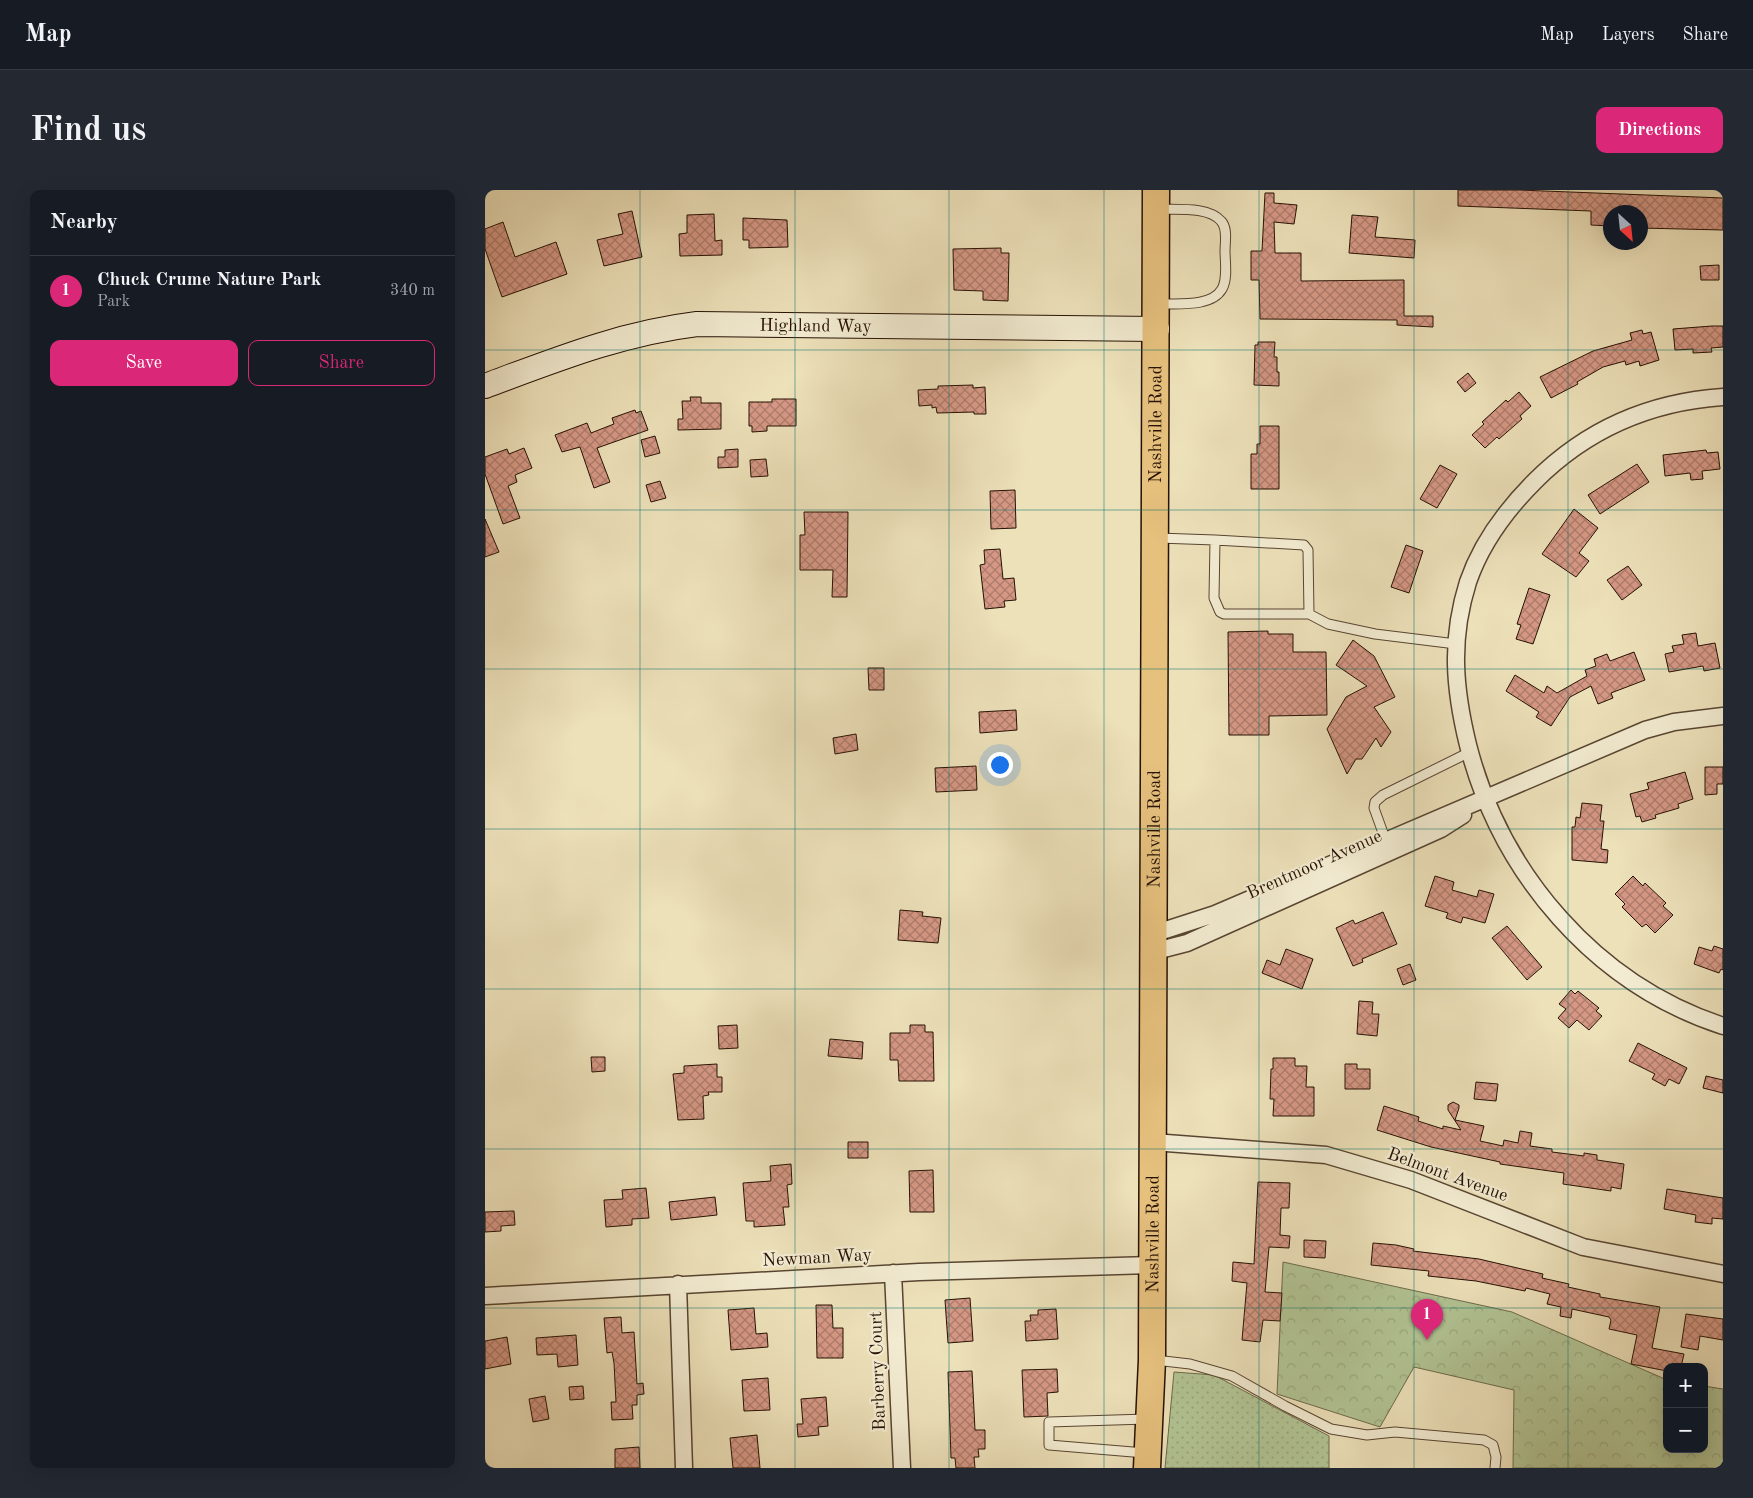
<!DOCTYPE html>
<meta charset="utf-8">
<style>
body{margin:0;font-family:"Old Standard TT",serif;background:#242831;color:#f1f3f6}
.controls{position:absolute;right:15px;bottom:15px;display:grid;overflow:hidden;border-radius:10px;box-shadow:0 5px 20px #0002}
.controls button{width:45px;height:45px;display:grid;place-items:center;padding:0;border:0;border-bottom:1px solid #363941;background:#171b24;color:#f1f3f6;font:25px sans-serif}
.compass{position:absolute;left:1118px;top:15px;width:45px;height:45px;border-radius:50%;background:#171b24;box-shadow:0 5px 20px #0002;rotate:153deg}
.you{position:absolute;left:514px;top:574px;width:18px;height:18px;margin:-12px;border:4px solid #fff;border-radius:50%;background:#1a73e8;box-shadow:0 0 0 8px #1a73e833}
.badge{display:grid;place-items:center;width:32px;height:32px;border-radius:50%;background:#db2777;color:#fff;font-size:16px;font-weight:700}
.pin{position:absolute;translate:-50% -41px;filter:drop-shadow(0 1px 2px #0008)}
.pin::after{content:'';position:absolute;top:26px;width:18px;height:15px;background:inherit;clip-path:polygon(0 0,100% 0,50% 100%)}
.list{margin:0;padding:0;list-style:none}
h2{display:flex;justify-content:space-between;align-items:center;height:65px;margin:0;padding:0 20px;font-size:21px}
h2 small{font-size:16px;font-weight:400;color:#9ea1a6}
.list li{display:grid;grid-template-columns:32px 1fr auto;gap:15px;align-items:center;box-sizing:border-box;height:70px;padding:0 20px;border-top:1px solid #363941}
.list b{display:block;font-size:19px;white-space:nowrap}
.list p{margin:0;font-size:16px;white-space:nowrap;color:#9ea1a6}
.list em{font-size:16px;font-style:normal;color:#9ea1a6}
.actions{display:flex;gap:10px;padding:15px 20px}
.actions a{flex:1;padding:11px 0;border:1px solid #db2777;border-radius:10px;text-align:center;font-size:18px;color:#db2777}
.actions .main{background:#db2777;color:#fff}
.map{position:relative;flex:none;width:1238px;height:1278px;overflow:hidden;border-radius:10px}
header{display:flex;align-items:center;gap:30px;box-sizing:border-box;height:70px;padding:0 25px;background:#171b24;border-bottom:1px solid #363941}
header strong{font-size:24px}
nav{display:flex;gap:28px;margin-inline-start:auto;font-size:18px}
.intro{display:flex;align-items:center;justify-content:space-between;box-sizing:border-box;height:120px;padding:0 30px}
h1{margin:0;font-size:35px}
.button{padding:12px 22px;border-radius:10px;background:#db2777;color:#fff;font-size:18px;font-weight:700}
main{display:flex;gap:30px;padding:0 30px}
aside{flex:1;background:#171b24;border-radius:10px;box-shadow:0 5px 20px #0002}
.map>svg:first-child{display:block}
.grass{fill:url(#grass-dots);stroke:#6c6a4c}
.park{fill:url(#park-crowns);stroke:#6c6a4c}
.building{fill:url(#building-cross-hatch);stroke:#261103}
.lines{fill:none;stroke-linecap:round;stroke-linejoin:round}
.lane-casing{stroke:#584531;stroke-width:11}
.street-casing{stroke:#584531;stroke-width:19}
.secondary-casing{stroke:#261103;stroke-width:26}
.primary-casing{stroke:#261103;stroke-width:29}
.lane{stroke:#f3ecd2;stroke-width:9}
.street{stroke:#f3ecd2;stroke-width:16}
.secondary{stroke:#f3ecd2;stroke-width:24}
.primary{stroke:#e6c07d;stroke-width:26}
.grid{fill:none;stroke:#0f766e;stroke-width:1;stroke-opacity:0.55}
.labels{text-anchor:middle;stroke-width:4.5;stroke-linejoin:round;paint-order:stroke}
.street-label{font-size:18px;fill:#261103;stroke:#f3ecd2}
</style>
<header>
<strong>Map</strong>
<nav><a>Map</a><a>Layers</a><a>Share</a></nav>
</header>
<div class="intro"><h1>Find us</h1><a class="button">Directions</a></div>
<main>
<aside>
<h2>Nearby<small></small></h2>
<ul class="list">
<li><span class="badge">1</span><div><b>Chuck Crume Nature Park</b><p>Park</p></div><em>340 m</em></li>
</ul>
<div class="actions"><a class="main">Save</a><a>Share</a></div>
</aside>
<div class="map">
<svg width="1238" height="1278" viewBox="0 0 1238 1278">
<defs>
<pattern id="grass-dots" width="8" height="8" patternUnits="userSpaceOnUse" patternTransform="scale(1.25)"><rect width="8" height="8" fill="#b2c494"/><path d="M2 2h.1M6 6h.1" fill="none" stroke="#99a77e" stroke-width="1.8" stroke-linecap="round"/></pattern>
<pattern id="park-crowns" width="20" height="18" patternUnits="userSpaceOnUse" patternTransform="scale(1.25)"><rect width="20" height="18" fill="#b2c494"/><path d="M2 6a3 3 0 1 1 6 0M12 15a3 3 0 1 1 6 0" fill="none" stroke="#99a77e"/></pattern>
<pattern id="building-cross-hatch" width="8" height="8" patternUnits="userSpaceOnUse" patternTransform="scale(1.25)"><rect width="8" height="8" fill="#d69885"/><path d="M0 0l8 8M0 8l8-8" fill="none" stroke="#ad7b6b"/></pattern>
</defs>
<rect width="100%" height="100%" fill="#ede1ba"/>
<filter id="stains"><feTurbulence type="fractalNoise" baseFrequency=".004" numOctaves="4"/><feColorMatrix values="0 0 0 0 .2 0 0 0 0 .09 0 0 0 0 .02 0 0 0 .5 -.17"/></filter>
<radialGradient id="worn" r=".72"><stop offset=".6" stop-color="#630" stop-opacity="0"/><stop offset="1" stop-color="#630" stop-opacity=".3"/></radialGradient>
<!-- grass -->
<path class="grass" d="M689,1182L729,1185L844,1246V1278H680Z"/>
<!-- park -->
<path class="park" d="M798,1072L1027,1122L1182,1190V1259H1219V1196L1238,1199V1278H1028L1029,1200L929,1177L895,1237L792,1204Z"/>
<!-- building -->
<path class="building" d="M973,0H1034L1238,8V40L1156,38V22H1126V36L1106,35V21L973,16Z
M780,3H789V13L812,15L809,34L789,32L790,63H816V91L919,90V126H948V137L912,135V130L775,129L774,90H766V61H777Z
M147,21L157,67L119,76L112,50L138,44L133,24Z
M229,24L230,51L237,50V65L195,66L194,44L202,43V25Z
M867,25L893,27L890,47L930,50L929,68L864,63Z
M258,28L302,30L303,57L264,58V50H258Z
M18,32L30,67L71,52L82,84L17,107L0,59V39Z
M516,58V63H524L523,111L498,110V101L469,100L468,59Z
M1234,75V90H1216L1215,76Z
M1227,136H1238V157L1226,158L1227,162L1208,163V159L1190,160L1188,139Z
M1157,140L1158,144L1166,142L1174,170L1155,176L1154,171L1141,175L1140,171L1118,177L1092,192L1093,194L1066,208L1055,187L1108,161L1147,150L1145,143Z
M773,152H790L789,167H792V182H794V196L769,195L770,155H773Z
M983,183L991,193L980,202L972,192Z
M488,195V198L500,197L501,224H489V222L452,223L451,217L447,218V215L434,216L433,200L453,199V196Z
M1034,202L1046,216L1035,226L1037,229L1014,249L1012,247L1000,258L987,245L999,234L997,232L1021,210L1023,212Z
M205,207H216V213H236V239L193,240V229H198L197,211H206Z
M287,209H311V236H282V241L267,242V236H264V212H287Z
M150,220L151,223L156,221L163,240L112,258L125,292L109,298L95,257L77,262L70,245L102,233L106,243L129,234L127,228Z
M775,236H794V299H766V264H772V254H775Z
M170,246L175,263L160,267L156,250Z
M39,258L47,278L30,285L32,292L23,296L35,328L18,334L0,284V267L22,259L24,264Z
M253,259V277L233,278V267H240V260Z
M1221,260L1222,263L1233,262L1235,279L1217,281L1218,289L1206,290L1205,283L1180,286L1178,265Z
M281,269L283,286L266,287L265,270Z
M1152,274L1164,292L1115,324L1103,305Z
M955,275L972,284L952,318L935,309Z
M175,291L181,308L166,312L161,295Z
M530,300L531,338L506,339L505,301Z
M1089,319L1113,338L1094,363L1104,371L1091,387L1057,364Z
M319,322H363L362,407H347L348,380H315V345H320Z
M0,329L14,362L0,367Z
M921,355L938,361L924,403L906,397Z
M515,359L518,389L529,388L531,410L519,411L520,417L500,419L495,375L500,374L499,360Z
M1143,376L1157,395L1137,410L1122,390Z
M1044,398L1065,405L1048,454L1031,449L1036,435L1032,434Z
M783,441V444H808V462H841L842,525L784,526V545H744L743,442Z
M1211,443L1213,456L1230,453L1235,478L1219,481L1218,476L1184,482L1180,464L1189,462L1187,456L1199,454L1197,445Z
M868,450L889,466L910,507L889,517L906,542L896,557L891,548L877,569H871L862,584L842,539L861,507L882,496L851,475Z
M1149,462L1160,490L1126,503L1128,508L1113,514L1106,496L1085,507L1066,536L1051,527L1054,522L1021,501L1030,485L1059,503L1062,496L1072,503L1102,486L1100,480L1111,476L1109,469L1122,464L1125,471Z
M383,478H399V500H384Z
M531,520L532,540L495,543L494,522Z
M371,544L373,560L350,564L348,548Z
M491,576L492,600L451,602L450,578Z
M1220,577H1238V594H1232V604L1220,605Z
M1200,582L1208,609L1193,614L1194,618L1170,625L1171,628L1157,632L1155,626L1151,627L1145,604L1164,599L1162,593Z
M1097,613L1117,615L1115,631H1119L1116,659L1123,660L1122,673L1087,670V637H1090L1091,627L1095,628Z
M950,686L969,692L967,700L992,707L994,700L1009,704L1000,733L978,727L976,733L961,728L963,723L940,716Z
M1148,686L1158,696L1160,693L1181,713L1178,716L1188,725L1170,743L1161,734L1157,737L1137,717L1140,714L1130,704Z
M415,720L438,722L437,726L456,728L453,753L413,750Z
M898,722L912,754L877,769L878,772L868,776L851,738L868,730L870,734Z
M1022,736L1057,777L1042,790L1007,748Z
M1229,756L1238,759V780L1236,779L1234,783L1209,774L1214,757L1227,761Z
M801,759L828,769L817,799L777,783L782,770L795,775Z
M925,774L931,790L918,795L912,779Z
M1086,800L1090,804L1093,801L1114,818L1111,821L1117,826L1104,840L1092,830L1084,838L1073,828L1081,819L1074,814Z
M874,811L888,812L887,824H894L892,846L872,844Z
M252,835L253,858L234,859L233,836Z
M425,835H440V842H448L449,891H414L413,870H405V843H425Z
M345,849L378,852L377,869L343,866Z
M1153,853L1202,878L1194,894L1184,889L1180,896L1167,889L1170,884L1144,871Z
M106,867H120V881L107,882Z
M788,868H810V876H822L821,897H829V926H788L789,909H785L786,879H788Z
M232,874V887H237V902H223L224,905L218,906L219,929L193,930L188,884L199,883V876Z
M860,874H872V879H885V899H860Z
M1221,886L1238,890V903L1218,898Z
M991,892L1013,894L1011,911L989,909Z
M968,912L974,915V918L970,930L999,936L995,951L1018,956L1019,950L1033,953L1035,941L1047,943L1045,956L1067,959V962L1099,966V963L1112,965V970L1139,974L1136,999L1126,997V1001L1078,994L1079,983L1015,974V972L946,957L892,940L899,916L934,927L933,931L958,939V936L976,940L963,920V915Z
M363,952H383V968H363Z
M306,974L307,994L302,995L304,1017H298L300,1035L269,1037V1031H261L258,993L286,991L285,976Z
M448,980L449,1022H425L424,981Z
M773,992L805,993L804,1018H796L795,1045L805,1046L804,1058L784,1057L780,1102L797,1103L795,1131L778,1130L775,1152L757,1150L762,1093L747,1091L748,1072L769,1074Z
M161,998L164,1028L147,1029V1035L121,1037L119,1010L138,1009L137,1000Z
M1182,999L1238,1008V1029L1227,1028V1034L1210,1032L1211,1025L1179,1019Z
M230,1007L232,1025L186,1030L184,1012Z
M29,1021L30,1035L16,1036V1041L0,1042V1022Z
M819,1050L841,1051L840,1068L819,1067Z
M888,1053L911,1055L929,1059L928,1061L994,1069L1058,1084L1057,1088L1084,1094L1083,1097L1115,1104V1107L1175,1117L1167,1158L1199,1164L1196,1177H1182V1181L1146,1174L1152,1145L1124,1139L1126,1130L1124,1127L1087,1119L1086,1128L1075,1126L1076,1117L1062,1114L1065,1104L1041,1098L1040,1101L991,1091L943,1086L944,1081L886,1075Z
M485,1108L488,1151L463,1153L460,1110Z
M331,1115H347L348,1138H358V1168H332Z
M269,1118L271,1144L282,1143L283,1157L246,1160L243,1120Z
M571,1119L573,1149L541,1151L540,1131H546L545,1125H553V1120Z
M1201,1124L1238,1129V1150L1215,1146L1213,1160L1196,1157Z
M136,1127L137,1143L149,1142L152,1194L158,1193L159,1204L152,1205V1215H147L148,1229L127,1230L126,1212H131L129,1173L127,1162L122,1163L119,1128Z
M91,1145L93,1175L73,1177L72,1164L52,1165L51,1148Z
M22,1147L26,1174L0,1179V1151Z
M572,1179L573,1202L562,1203L563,1226L539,1227L537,1180Z
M487,1181L490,1240H500V1259H493L494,1267H489L490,1278H471L470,1268H466L463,1182Z
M283,1188L285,1220L259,1221L257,1190Z
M98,1196L99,1209L85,1210L84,1197Z
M60,1206L64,1229L48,1232L44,1209Z
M341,1207L343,1236L333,1237L334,1245L313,1247L312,1234H318L316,1209Z
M272,1245L275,1278H248L245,1248Z
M154,1257L155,1278H130V1259Z"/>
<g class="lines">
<defs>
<path id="lane" d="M672,114C691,113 726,118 737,99C743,89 740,71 740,61C740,52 743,38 736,31C723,16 691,20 673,19
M673,348L730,350L729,408L735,422L739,424H824L843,434L890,444L971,454
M730,350L819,355L823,360L824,424
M902,654L889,618L890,612L898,605L985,562
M670,1170L705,1174L747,1186L800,1216L846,1239L882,1245L910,1242L999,1250L1008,1255L1011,1267L1010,1278
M660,1263L564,1255V1232L662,1229"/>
<path id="street" d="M1238,207C1164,212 1102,239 1050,291C1022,319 996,354 983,392C965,449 969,498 983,555C1016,684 1110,794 1238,836
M668,744L730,724L1160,540L1189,532L1238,526
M667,762L702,753L956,639L978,625
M668,952L841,965L926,990L1098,1057L1238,1084
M408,1083L417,1278
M193,1094L199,1278
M0,1106L434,1082L666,1075"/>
<g id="secondary">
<path id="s1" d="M0,196C70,170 137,143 212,134L672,139"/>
</g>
<g id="primary">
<path id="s2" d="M662,1278L667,1170L671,0"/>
</g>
</defs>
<!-- lane casing -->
<use href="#lane" class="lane-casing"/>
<!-- street casing -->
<use href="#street" class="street-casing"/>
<!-- secondary casing -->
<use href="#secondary" class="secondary-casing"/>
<!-- primary casing -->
<use href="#primary" class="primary-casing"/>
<!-- lane -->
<use href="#lane" class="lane"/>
<!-- street -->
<use href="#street" class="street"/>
<!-- secondary -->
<use href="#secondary" class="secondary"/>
<!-- primary -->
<use href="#primary" class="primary"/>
</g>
<!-- grid -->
<path class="grid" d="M155,0V1278M310,0V1278M464,0V1278M619,0V1278M774,0V1278M929,0V1278M1083,0V1278M0,160H1238M0,320H1238M0,479H1238M0,639H1238M0,799H1238M0,959H1238M0,1118H1238"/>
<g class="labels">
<!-- street labels -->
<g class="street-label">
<text dy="6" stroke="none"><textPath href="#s1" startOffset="340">Highland Way</textPath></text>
<text dy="6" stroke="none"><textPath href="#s2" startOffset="1044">Nashville Road</textPath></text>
<text dy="6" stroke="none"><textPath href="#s2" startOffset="639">Nashville Road</textPath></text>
<text transform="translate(829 674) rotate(-24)" y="6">Brentmoor Avenue</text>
<text transform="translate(963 984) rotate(20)" y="6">Belmont Avenue</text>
<text dy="6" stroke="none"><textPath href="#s2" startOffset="234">Nashville Road</textPath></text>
<text transform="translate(332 1067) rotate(-3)" y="6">Newman Way</text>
<text transform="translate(392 1181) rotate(-92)" y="6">Barberry Court</text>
</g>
</g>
<rect width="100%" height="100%" filter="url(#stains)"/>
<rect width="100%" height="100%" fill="url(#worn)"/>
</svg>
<div class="controls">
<button>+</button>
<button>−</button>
</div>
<svg class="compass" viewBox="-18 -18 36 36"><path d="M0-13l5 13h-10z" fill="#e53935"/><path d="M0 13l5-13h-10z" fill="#9ea1a6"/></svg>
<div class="you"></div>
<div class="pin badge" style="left:942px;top:1150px">1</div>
</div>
</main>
